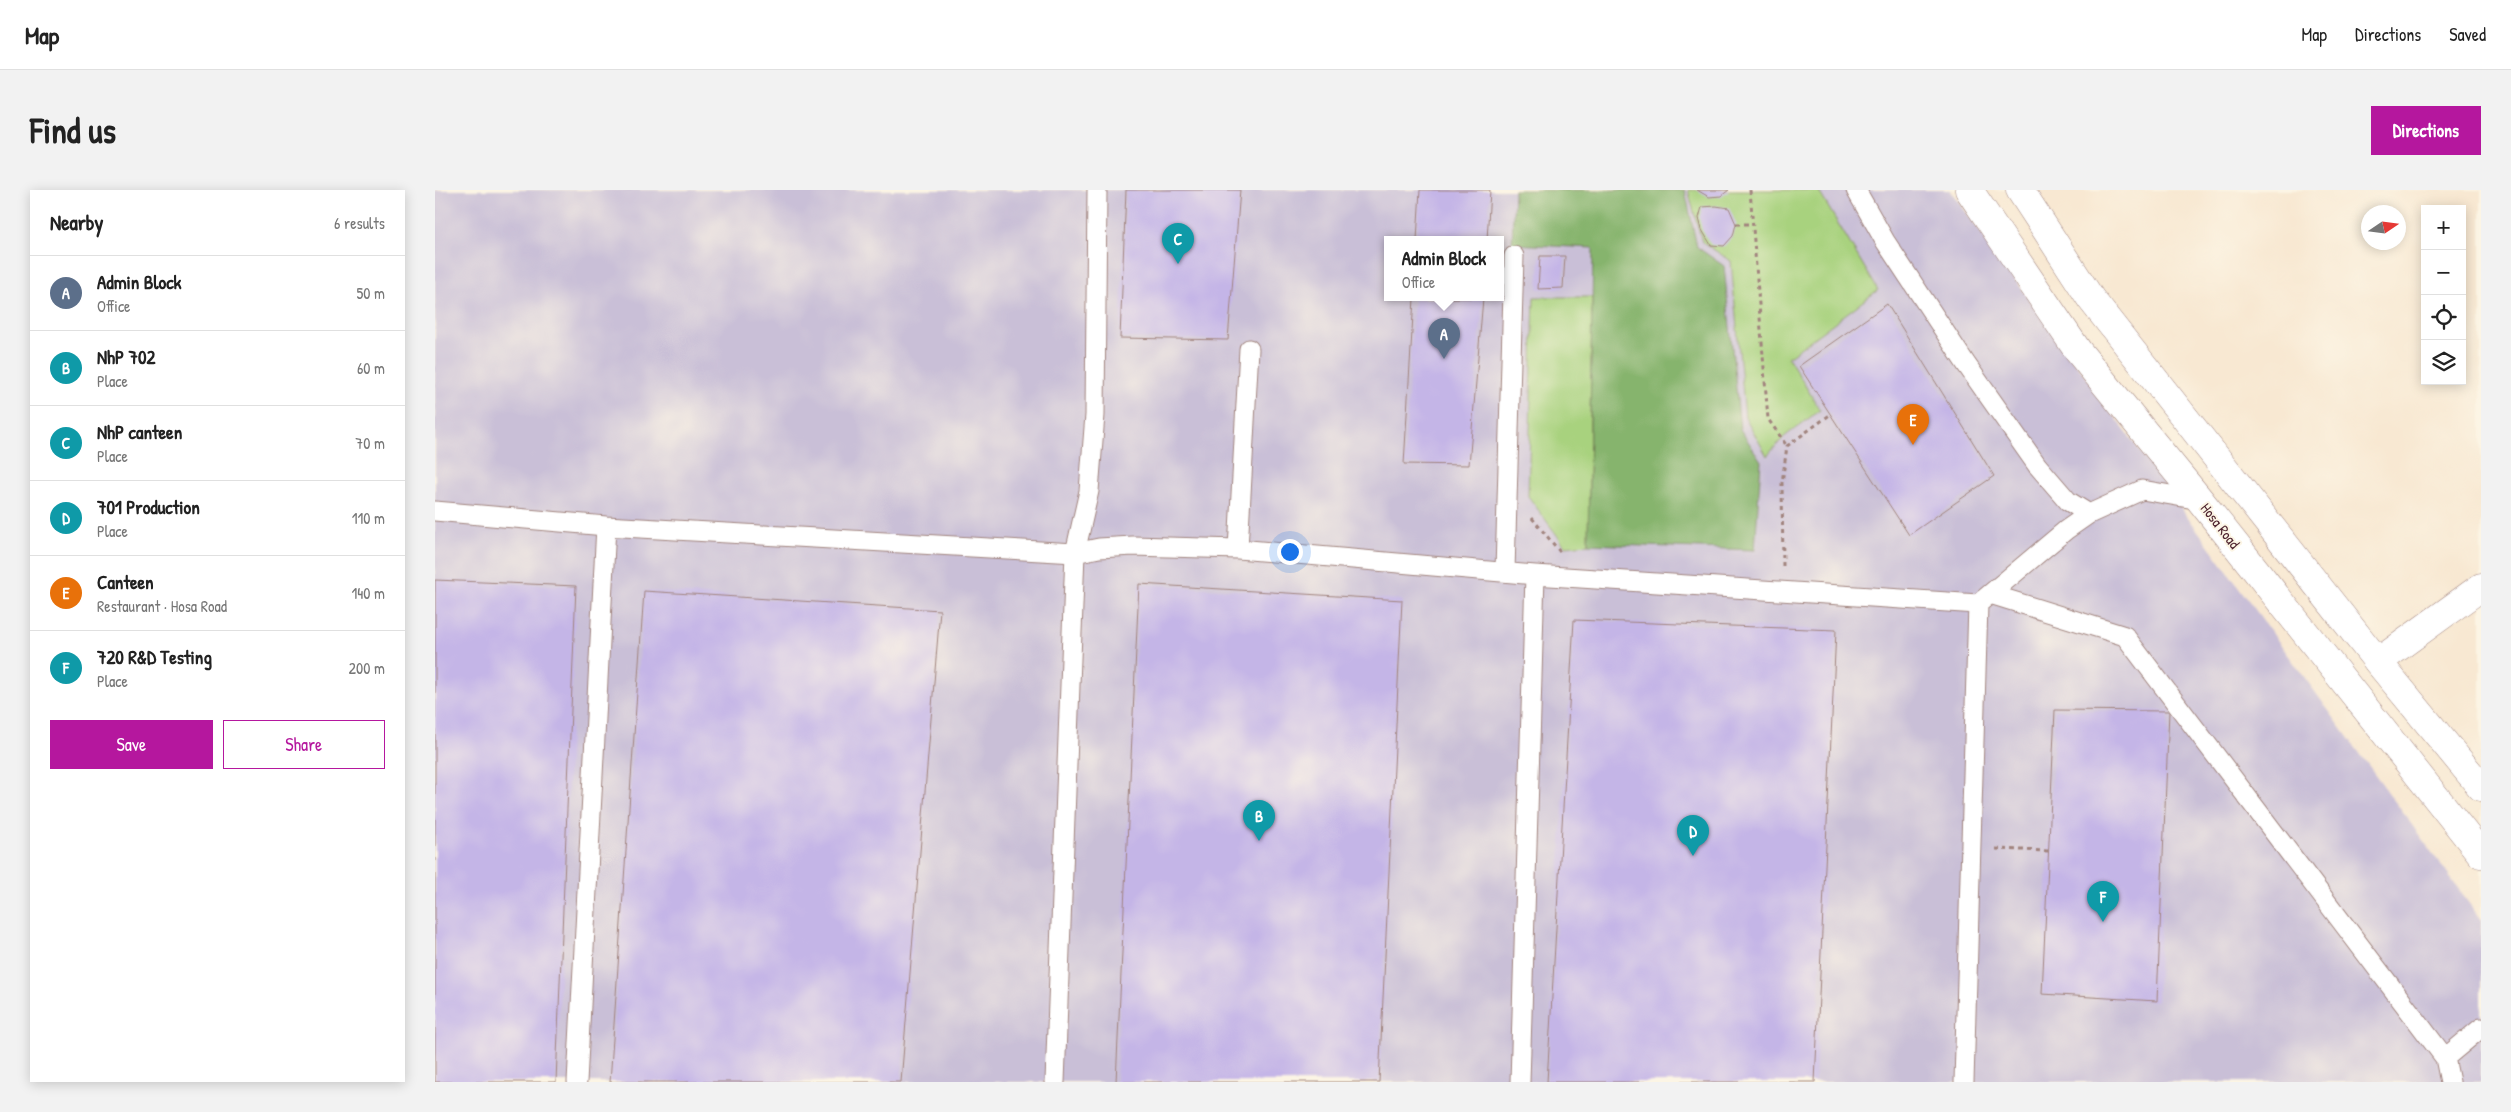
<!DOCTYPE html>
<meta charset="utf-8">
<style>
body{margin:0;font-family:"Patrick Hand",sans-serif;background:#f2f2f2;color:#222}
.controls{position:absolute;right:15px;top:15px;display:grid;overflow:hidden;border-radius:0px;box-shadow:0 2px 12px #0003}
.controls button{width:45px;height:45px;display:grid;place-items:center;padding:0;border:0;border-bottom:1px solid #e0e0e0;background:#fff;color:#222;font:25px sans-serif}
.compass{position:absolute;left:1926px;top:15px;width:45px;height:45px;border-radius:50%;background:#fff;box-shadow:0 2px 12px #0003;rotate:77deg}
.you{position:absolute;left:854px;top:361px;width:18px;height:18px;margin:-12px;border:4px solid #fff;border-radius:50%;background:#1a73e8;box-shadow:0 0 0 8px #1a73e833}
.badge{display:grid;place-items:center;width:32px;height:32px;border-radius:50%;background:#b5179e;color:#fff;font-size:16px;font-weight:700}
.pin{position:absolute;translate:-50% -41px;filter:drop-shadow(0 1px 2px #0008)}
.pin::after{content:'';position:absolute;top:26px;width:18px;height:15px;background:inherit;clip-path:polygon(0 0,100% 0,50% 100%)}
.popup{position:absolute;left:949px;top:46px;width:120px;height:65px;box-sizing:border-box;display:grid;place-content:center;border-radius:0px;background:#fff;filter:drop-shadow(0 1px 4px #0005);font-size:16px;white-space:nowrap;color:#767676}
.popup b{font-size:19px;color:#222}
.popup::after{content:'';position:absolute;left:50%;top:100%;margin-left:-10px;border:10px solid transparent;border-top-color:#fff}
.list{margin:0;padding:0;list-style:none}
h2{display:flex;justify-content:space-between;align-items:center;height:65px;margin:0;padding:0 20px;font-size:21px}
h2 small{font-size:16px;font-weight:400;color:#767676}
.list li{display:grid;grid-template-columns:32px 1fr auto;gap:15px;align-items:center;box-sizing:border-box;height:75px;padding:0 20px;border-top:1px solid #e0e0e0}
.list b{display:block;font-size:19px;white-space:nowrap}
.list p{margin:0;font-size:16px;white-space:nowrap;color:#767676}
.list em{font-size:16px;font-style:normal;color:#767676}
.actions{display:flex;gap:10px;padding:15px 20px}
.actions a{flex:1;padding:11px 0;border:1px solid #b5179e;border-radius:0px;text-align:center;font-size:18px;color:#b5179e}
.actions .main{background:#b5179e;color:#fff}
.icon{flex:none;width:28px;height:28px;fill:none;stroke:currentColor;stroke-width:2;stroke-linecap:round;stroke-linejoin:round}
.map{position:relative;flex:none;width:2046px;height:892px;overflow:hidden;border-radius:0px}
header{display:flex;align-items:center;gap:30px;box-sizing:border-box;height:70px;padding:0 25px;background:#fff;border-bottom:1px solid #e0e0e0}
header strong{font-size:24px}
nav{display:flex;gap:28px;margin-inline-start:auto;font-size:18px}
.intro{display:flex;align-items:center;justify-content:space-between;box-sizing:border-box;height:120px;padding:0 30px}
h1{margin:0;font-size:35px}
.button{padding:12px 22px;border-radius:0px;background:#b5179e;color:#fff;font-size:18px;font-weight:700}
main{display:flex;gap:30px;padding:0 30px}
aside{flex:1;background:#fff;border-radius:0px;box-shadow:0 2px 12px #0003}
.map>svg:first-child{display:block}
.industrial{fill:#c9bfd7;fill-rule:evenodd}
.green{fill:#a8d27e;stroke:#797854}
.forest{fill:#86b46d;stroke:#686a4c}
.building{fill:#c4b5e7}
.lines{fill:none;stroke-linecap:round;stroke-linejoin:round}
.lane-casing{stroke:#a1847e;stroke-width:21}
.street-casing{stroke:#a1847e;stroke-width:29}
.secondary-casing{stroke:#a1847e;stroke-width:29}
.path{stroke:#a1847e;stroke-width:3;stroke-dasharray:4 4;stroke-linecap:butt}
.lane{stroke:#fff;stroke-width:19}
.street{stroke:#fff;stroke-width:28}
.secondary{stroke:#fff;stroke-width:28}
.labels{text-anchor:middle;stroke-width:4;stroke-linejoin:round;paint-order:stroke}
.street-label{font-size:15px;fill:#4a1f2b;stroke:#fcf5e5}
</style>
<header>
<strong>Map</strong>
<nav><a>Map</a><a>Directions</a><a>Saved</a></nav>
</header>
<div class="intro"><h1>Find us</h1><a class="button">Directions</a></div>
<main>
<aside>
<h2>Nearby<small>6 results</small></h2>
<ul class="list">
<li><span class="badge" style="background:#5c6f8a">A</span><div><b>Admin Block</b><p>Office</p></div><em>50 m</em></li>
<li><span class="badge" style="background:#0f9aa8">B</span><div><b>NhP 702</b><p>Place</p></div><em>60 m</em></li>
<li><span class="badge" style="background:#0f9aa8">C</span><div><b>NhP canteen</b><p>Place</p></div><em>70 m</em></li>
<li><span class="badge" style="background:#0f9aa8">D</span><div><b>701 Production</b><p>Place</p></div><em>110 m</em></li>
<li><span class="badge" style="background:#e8710a">E</span><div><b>Canteen</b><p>Restaurant · Hosa Road</p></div><em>140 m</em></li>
<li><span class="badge" style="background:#0f9aa8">F</span><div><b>720 R&amp;D Testing</b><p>Place</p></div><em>200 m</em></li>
</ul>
<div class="actions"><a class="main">Save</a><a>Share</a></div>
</aside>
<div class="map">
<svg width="2046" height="892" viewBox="0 0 2046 892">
<rect width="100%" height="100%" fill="#fcf5e5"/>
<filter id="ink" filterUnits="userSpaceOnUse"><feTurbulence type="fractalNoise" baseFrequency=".02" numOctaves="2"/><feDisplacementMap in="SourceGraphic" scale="10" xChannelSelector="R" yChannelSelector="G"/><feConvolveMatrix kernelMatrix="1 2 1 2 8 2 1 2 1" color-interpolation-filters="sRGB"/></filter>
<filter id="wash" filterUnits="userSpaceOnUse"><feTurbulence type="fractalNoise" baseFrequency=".0096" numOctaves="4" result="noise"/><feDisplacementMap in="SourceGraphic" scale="20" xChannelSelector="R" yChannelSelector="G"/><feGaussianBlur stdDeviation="1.12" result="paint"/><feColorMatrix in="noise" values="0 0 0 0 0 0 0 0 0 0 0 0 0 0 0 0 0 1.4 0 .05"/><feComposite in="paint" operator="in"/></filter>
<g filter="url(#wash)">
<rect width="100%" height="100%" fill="#f8e8d2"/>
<!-- industrial -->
<path class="industrial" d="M0,0H1515L2046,730V892H0ZM953,50H1065V108H953Z"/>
<!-- green -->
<path class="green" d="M1253,0H1383L1443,100L1353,167L1385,220L1349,247L1332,266L1310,227L1296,71L1267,52Z
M1099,107H1157L1153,354L1130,356L1093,306Z"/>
<!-- forest -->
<path class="forest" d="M1079,0H1250L1262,57L1289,76L1305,239L1326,271L1320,360L1153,354L1158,58L1077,54Z"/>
<g id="blocks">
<!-- building -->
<path class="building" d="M691,0H805L793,150L685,148Z
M985,0H1055L1052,50H982Z
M1262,0H1294L1286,6L1274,7Z
M1281,16L1294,18L1301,34L1298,46L1289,56L1276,55L1267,40L1264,28L1267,17Z
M1105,66H1130L1128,98L1103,99Z
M979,108H1048L1034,275L969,274Z
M1452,114L1559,286L1474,345L1364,176Z
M0,390L141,396L121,892H0Z
M704,394L967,410L944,892H681Z
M209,401L505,420L466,892H175Z
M1139,430L1401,440L1380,892H1112Z
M1620,520L1734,521L1722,811L1607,804Z"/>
</g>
</g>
<g filter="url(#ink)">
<use href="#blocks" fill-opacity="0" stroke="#a1847e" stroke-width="1"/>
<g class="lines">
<defs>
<path id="lane" d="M1421,0L1450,51L1531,174L1602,275L1633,311L1654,324
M0,321L171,336L640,363L654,301L660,225L662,0
M803,359L814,159
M1070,381L1079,66
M1555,404L1690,446L2010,868L2046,838
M2010,868L2015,892
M142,892L171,336
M620,892L640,363L664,358L698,356L803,359L1100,385L1543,414
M1085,892L1100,385
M1529,892L1543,414L1631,340L1654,324L1707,300L1765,310"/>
<path id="street" d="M1943,472L2046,397"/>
<path id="secondary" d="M1534,0L1643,161L1765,310L2046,664
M1585,0L1656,109L1943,472L2046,597"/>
</defs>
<!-- lane casing -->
<use href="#lane" class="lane-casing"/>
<!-- street casing -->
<use href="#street" class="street-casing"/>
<!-- secondary casing -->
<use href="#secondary" class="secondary-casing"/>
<!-- path -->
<path class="path" d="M1315,0L1333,229L1352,256
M1301,34H1318
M1097,328L1125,362
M1348,376L1347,293L1352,256L1396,224
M1561,659L1613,661"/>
<!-- lane -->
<use href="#lane" class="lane"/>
<!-- street -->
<use href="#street" class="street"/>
<!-- secondary -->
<use href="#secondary" class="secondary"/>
</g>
</g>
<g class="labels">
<!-- street labels -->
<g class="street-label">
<text transform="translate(1785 336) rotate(52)" y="5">Hosa Road</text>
</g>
</g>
</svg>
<div class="controls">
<button>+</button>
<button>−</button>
<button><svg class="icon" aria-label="locate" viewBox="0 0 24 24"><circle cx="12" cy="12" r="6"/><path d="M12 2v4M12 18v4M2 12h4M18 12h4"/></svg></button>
<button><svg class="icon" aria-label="layers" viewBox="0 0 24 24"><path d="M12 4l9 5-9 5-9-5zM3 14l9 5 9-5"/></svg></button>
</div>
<svg class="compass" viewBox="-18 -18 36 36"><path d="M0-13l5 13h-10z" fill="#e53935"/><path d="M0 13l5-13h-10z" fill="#767676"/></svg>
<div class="you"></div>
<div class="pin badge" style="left:1009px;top:169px;background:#5c6f8a">A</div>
<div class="popup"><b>Admin Block</b>Office</div>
<div class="pin badge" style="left:824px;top:651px;background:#0f9aa8">B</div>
<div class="pin badge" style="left:743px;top:74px;background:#0f9aa8">C</div>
<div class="pin badge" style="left:1258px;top:666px;background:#0f9aa8">D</div>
<div class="pin badge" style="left:1478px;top:255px;background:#e8710a">E</div>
<div class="pin badge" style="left:1668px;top:732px;background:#0f9aa8">F</div>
</div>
</main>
